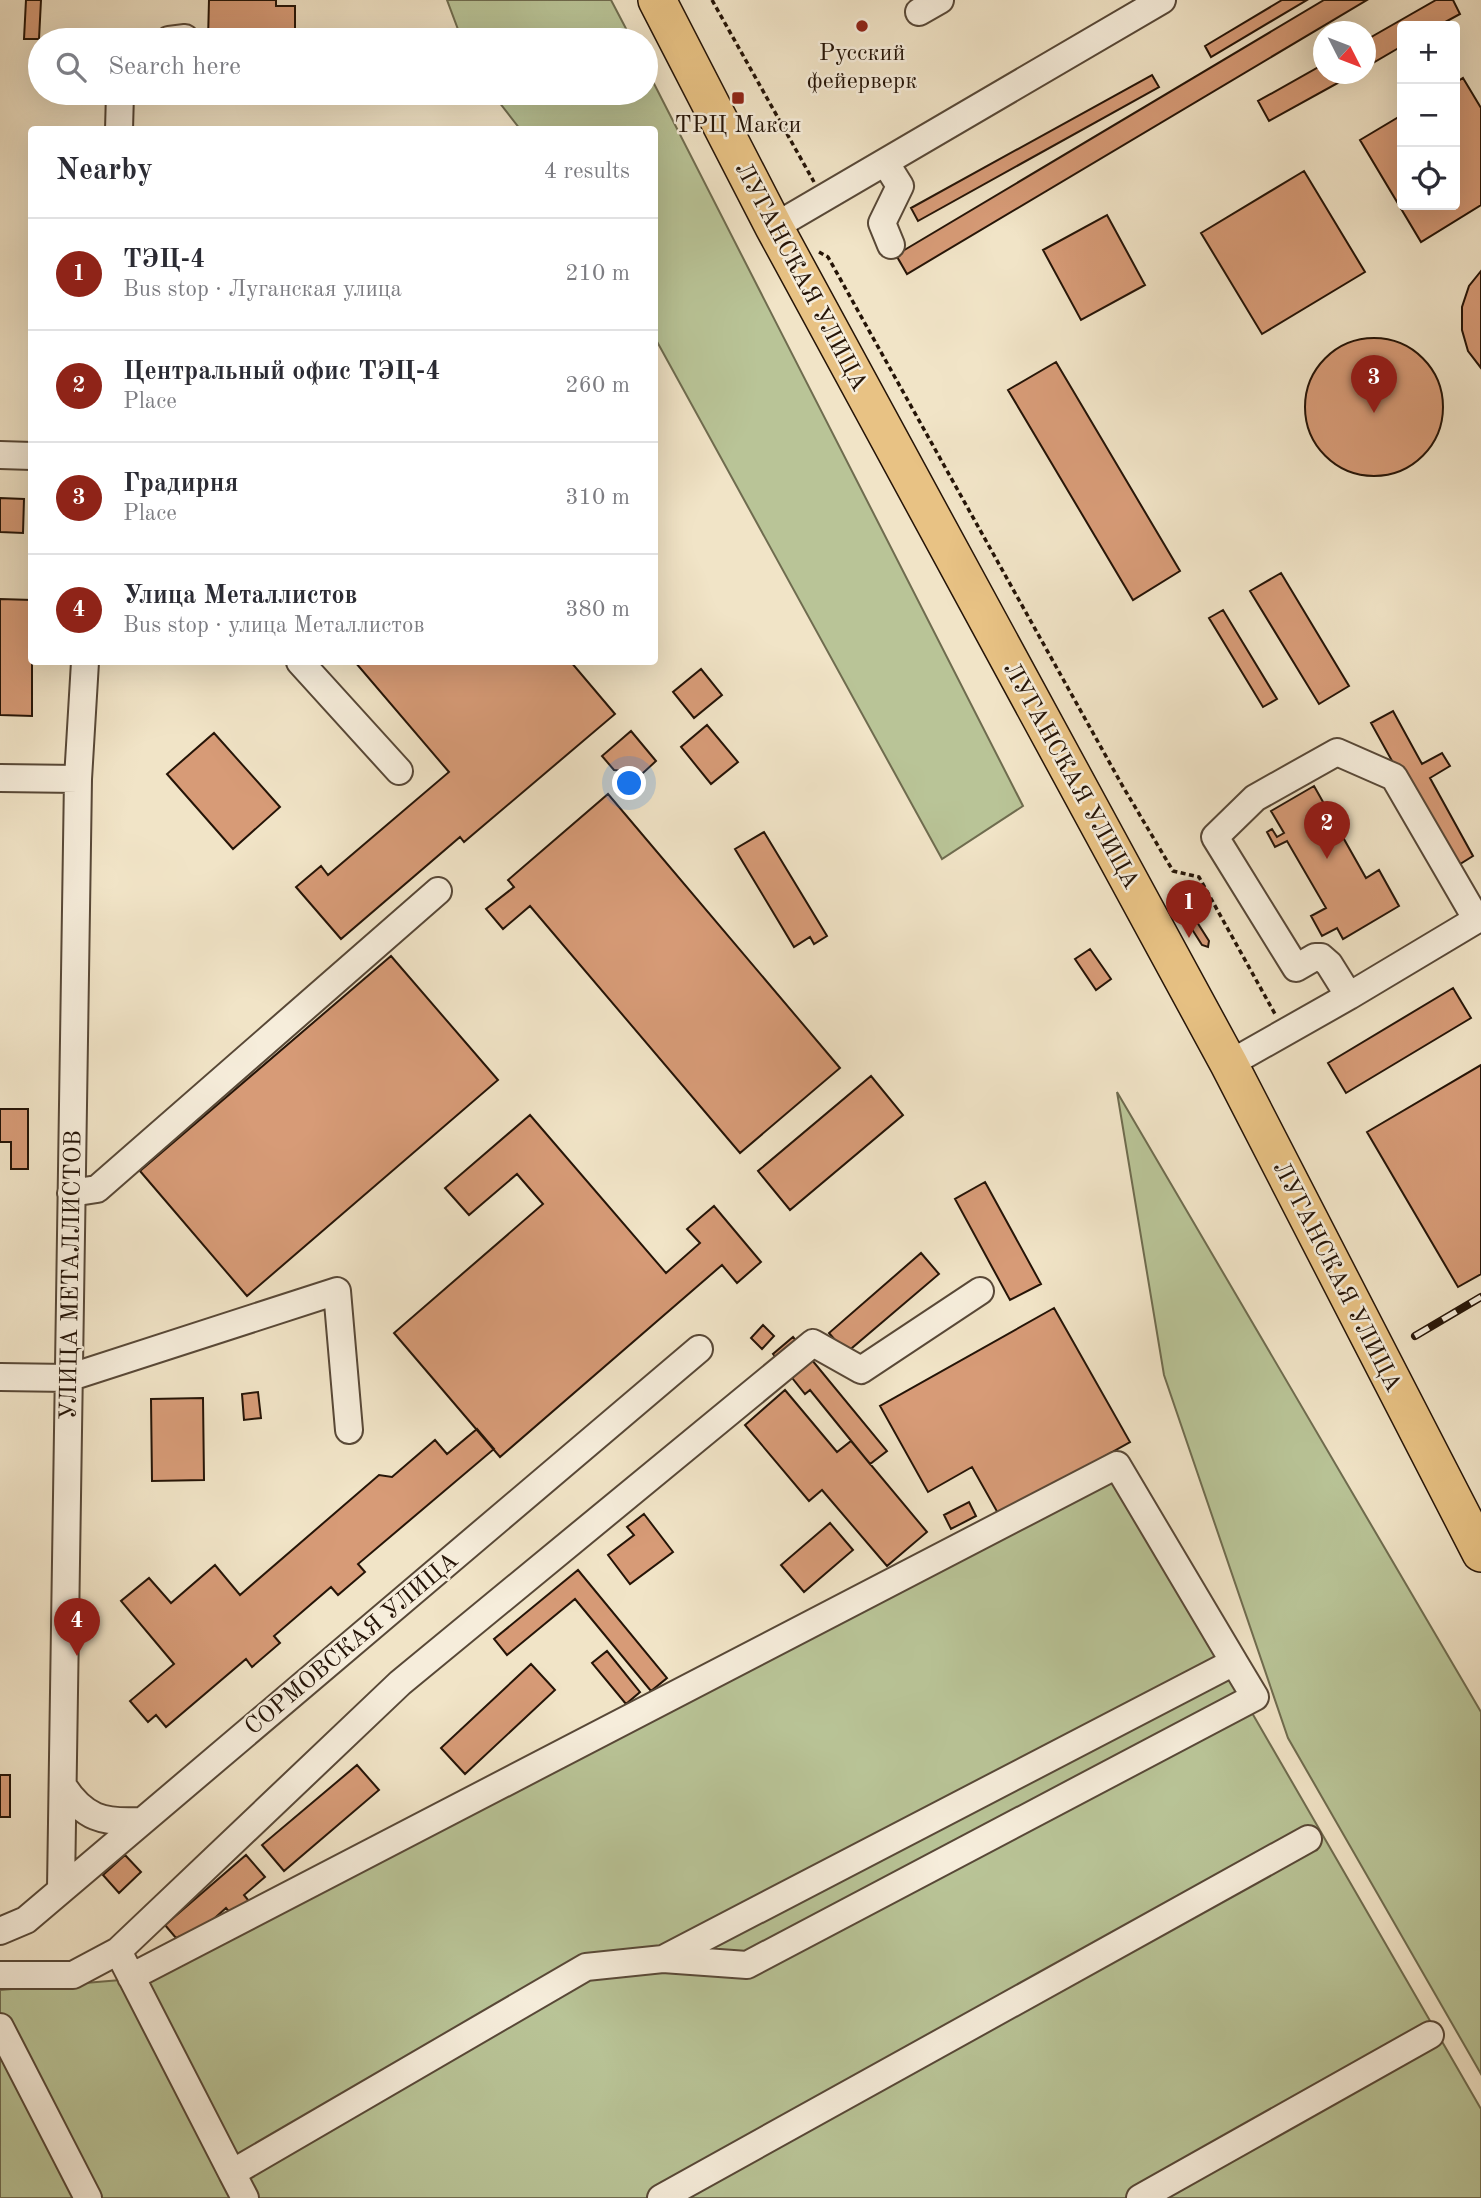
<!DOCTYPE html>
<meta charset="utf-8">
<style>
body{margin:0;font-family:"Old Standard TT",serif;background:#f2f2f3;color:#2b2b33}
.controls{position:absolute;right:21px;top:21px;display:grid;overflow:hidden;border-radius:7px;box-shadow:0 7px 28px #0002}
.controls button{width:63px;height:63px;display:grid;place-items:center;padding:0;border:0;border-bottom:2px solid #e1e1e2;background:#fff;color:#2b2b33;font:35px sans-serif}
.compass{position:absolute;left:1313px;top:21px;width:63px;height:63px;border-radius:50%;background:#fff;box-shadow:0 7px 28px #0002;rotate:132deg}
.you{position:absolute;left:630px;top:784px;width:24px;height:24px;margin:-18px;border:5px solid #fff;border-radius:50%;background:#1a73e8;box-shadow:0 0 0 10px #1a73e833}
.badge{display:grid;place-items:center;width:46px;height:46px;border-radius:50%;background:#8f2418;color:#fff;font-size:23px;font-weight:700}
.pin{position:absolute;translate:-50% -58px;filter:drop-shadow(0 2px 4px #0008)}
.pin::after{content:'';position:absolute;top:37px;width:24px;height:21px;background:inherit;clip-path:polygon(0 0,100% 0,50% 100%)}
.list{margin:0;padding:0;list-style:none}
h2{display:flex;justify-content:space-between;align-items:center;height:91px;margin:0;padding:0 28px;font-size:30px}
h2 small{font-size:23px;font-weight:400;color:#7c7c81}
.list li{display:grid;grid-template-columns:46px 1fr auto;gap:21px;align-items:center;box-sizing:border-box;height:112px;padding:0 28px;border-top:2px solid #e1e1e2}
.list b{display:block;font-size:26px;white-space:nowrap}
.list p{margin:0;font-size:23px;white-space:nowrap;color:#7c7c81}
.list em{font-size:23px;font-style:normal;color:#7c7c81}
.icon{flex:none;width:38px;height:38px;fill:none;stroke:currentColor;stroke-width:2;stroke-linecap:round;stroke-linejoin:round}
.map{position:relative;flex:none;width:1481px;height:2198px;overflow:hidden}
.search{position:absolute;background:#fff;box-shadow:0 7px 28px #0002;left:28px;top:28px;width:630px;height:77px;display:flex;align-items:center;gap:18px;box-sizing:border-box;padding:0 24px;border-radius:38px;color:#7c7c81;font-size:26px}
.panel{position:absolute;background:#fff;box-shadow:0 7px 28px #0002;left:28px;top:126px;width:630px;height:539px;border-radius:7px}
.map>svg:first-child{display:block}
.green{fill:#b9c497;stroke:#6f6c4f;stroke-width:2}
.building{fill:#d79b77;stroke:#251407;stroke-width:2}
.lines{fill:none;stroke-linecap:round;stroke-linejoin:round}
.minor-casing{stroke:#584837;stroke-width:30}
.highway-casing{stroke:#251407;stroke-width:40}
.path{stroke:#251407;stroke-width:3.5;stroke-dasharray:5 3.5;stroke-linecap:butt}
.minor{stroke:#f6eddb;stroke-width:26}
.highway{stroke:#e8c284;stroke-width:37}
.rail-casing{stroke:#251407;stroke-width:8}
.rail{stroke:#f6eddb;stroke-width:5;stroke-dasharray:16;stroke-linecap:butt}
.poi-dot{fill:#8f2418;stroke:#f6eddb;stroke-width:2.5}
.labels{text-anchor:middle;stroke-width:5;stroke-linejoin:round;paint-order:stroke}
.poi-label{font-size:24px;fill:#251407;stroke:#f6eddb}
.street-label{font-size:24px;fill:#251407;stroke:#f6eddb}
</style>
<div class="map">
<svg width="1481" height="2198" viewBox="0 0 1481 2198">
<rect width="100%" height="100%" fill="#f1e4c7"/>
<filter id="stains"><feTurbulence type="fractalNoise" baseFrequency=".00286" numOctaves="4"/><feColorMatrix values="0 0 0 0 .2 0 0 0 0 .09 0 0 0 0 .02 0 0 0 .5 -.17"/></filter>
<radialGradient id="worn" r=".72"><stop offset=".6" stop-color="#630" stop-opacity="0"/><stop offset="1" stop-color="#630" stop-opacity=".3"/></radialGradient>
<!-- green -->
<path class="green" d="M447,0H611L632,40H462Z
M646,68L1023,806L942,859L655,338L654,130L520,129L492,93H646Z
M1117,1092L1481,1712V2074L1288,1738L1164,1375Z
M1114,1474L1481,2109V2198H0V1990L133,1979Z"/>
<!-- building -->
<path class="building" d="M26,0H41L39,39H24Z
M209,0H276V6H295V40H208Z
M1282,0H1307L1211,57L1205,46Z
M1324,0H1367L907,274L896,255Z
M1436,0H1453L1460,14L1438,26H1402V46L1366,67V40Z
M1324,64V74H1354L1269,121L1258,101Z
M1152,75L1159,87L918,221L911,208Z
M1463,78L1481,108V205L1421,242L1360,140L1402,115V205H1455V83Z
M1304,171L1365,272L1262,334L1201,233Z
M1107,215L1145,285L1081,320L1043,250Z
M1481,271V368L1468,351L1462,330V307L1469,286Z
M1305 407a69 69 0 1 1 138 0a69 69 0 1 1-138 0Z
M1056,362L1180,571L1133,600L1008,390Z
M0,498L24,499L23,533L0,532Z
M1281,573L1349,686L1319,704L1250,591Z
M0,599L32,600V716L0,715Z
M1223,610L1277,699L1263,707L1209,618Z
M355,662H571L615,714L464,842L460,837L341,939L296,887L321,866L328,875L449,772Z
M701,669L722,695L694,718L673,692Z
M1393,711L1422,764L1442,753L1450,766L1430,778L1473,856L1452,869L1371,723Z
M707,725L738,762L711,784L681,747Z
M631,731L656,761L643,773L614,770L602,756Z
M214,733L280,807L233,849L167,774Z
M1314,786L1366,878L1379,870L1399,906L1343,939L1337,928L1322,936L1311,916L1326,908L1287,841L1275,847L1267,832L1272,829L1277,837L1284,833L1271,811Z
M608,794L840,1068L740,1153L530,906L503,929L486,909L514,887L508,880Z
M764,832L827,936L814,944L810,937L794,947L735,849Z
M1190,918L1195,919L1209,941L1208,947L1202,945L1188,923Z
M1090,949L1111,979L1096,990L1075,959Z
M391,956L498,1080L247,1296L140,1171Z
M1453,988L1471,1018L1346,1093L1328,1063Z
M1481,1065V1274L1458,1287L1367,1132Z
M871,1076L903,1115L790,1210L758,1171Z
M0,1109H28V1169H11V1142H0Z
M530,1115L666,1273L700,1243L687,1229L714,1206L761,1262L737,1283L722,1265L500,1457L394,1333L543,1204L517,1174L469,1215L445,1188Z
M985,1182L1041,1284L1010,1300L955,1199Z
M921,1253L939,1274L846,1353L829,1333Z
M1054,1308L1130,1442L999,1515L972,1467L928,1492L880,1406Z
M763,1325L774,1336L762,1349L751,1338Z
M793,1337L887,1451L870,1464L810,1390L805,1394L773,1354Z
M785,1390L837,1452L851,1441L927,1532L887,1566L822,1490L809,1501L745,1425Z
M258,1392L261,1418L244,1420L242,1394Z
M203,1398L204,1480L152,1481L151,1399Z
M477,1429L494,1449L358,1564L365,1572L338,1595L331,1587L274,1636L280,1643L252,1667L246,1659L166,1727L156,1715L148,1722L130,1701L174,1664L121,1601L149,1578L171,1603L215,1565L240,1595L379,1475L392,1477L435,1440L447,1454Z
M969,1502L976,1516L951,1529L944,1515Z
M644,1514L673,1552L630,1584L608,1555L634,1535L627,1527Z
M830,1523L853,1550L804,1592L781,1565Z
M578,1570L667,1678L651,1691L575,1599L507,1655L494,1639Z
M607,1651L640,1692L626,1704L592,1663Z
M531,1664L555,1690L465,1774L441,1748Z
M357,1765L379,1790L284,1871L262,1845Z
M0,1775H10V1817H0Z
M125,1855L141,1872L119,1893L103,1875Z
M246,1855L265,1877L244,1895L253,1906L236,1920L226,1908L207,1925L176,1938L165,1925Z"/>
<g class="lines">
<defs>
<path id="minor" d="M919,12L940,0
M169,40L185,38
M119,130L120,93
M885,162L900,186L882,223L891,245
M774,227L1162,0
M0,455L32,456
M300,662L399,771
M0,778L78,779
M1349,996L1329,964L1321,957H1315L1296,968L1215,837L1255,798L1337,752L1394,777L1477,920
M1229,1064L1349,996L1481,917
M71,1193L97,1189L438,891
M0,1377L68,1378L337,1291L349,1430
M63,1786C84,1818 103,1823 140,1821
M61,1888L78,779L85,662
M0,1931L26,1920L699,1349
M118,1951L400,1683L813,1343L861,1370L980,1291
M0,1975H73L118,1951L232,2173L586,1967L663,1959L747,1965L1255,1697L1234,1662L663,1959
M131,1977L1117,1465L1234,1662
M0,2027L88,2198
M232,2173L245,2198
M661,2198L1308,1839
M1140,2198L1430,2035"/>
<path id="highway" d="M657,0L774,227L1229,1064L1481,1553"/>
</defs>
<!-- minor casing -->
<use href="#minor" class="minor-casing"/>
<!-- highway casing -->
<use href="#highway" class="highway-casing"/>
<!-- path -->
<path class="path" d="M712,0L814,182
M819,252L828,257L1122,785L1173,871L1199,877L1275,1014"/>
<!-- minor -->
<use href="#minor" class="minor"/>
<!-- highway -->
<use href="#highway" class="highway"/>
<defs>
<path id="rail" d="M1415,1336L1481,1297"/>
</defs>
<!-- rail casing -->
<use href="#rail" class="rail-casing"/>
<!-- rail -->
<use href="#rail" class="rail"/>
</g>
<!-- markers -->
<g class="poi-dot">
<circle cx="862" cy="26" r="7"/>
<rect x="731" y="91" width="14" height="14" rx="3.5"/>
</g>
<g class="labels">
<!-- poi labels -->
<g class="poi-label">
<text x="862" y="60">Русский<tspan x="862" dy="28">фейерверк</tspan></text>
<text x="738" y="132">ТРЦ Макси</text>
</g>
<!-- street labels -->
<g class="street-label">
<text transform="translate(802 276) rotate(62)" y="8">ЛУГАНСКАЯ УЛИЦА</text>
<text transform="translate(1072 775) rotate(61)" y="8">ЛУГАНСКАЯ УЛИЦА</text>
<text transform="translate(70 1275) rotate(-89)" y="8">УЛИЦА МЕТАЛЛИСТОВ</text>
<text transform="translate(1338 1276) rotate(63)" y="8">ЛУГАНСКАЯ УЛИЦА</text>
<text transform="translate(351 1643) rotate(-40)" y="8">СОРМОВСКАЯ УЛИЦА</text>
</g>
</g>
<rect width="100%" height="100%" filter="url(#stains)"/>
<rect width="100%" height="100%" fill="url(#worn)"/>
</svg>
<div class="controls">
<button>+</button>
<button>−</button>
<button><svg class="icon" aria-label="locate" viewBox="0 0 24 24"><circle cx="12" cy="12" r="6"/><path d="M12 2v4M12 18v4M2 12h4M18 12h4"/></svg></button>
</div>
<svg class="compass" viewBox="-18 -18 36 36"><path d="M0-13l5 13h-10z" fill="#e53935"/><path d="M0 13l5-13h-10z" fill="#7c7c81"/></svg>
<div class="you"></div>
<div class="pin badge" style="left:1189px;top:938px">1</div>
<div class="pin badge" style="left:1327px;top:859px">2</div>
<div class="pin badge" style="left:1374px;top:413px">3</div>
<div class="pin badge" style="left:77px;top:1656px">4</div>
<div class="search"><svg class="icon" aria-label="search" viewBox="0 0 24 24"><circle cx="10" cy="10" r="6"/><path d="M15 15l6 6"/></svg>Search here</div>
<section class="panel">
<h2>Nearby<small>4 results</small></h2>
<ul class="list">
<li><span class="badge">1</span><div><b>ТЭЦ-4</b><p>Bus stop · Луганская улица</p></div><em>210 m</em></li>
<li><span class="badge">2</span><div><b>Центральный офис ТЭЦ-4</b><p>Place</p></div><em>260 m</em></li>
<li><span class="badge">3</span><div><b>Градирня</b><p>Place</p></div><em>310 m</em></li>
<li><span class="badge">4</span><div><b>Улица Металлистов</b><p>Bus stop · улица Металлистов</p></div><em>380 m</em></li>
</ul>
</section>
</div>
